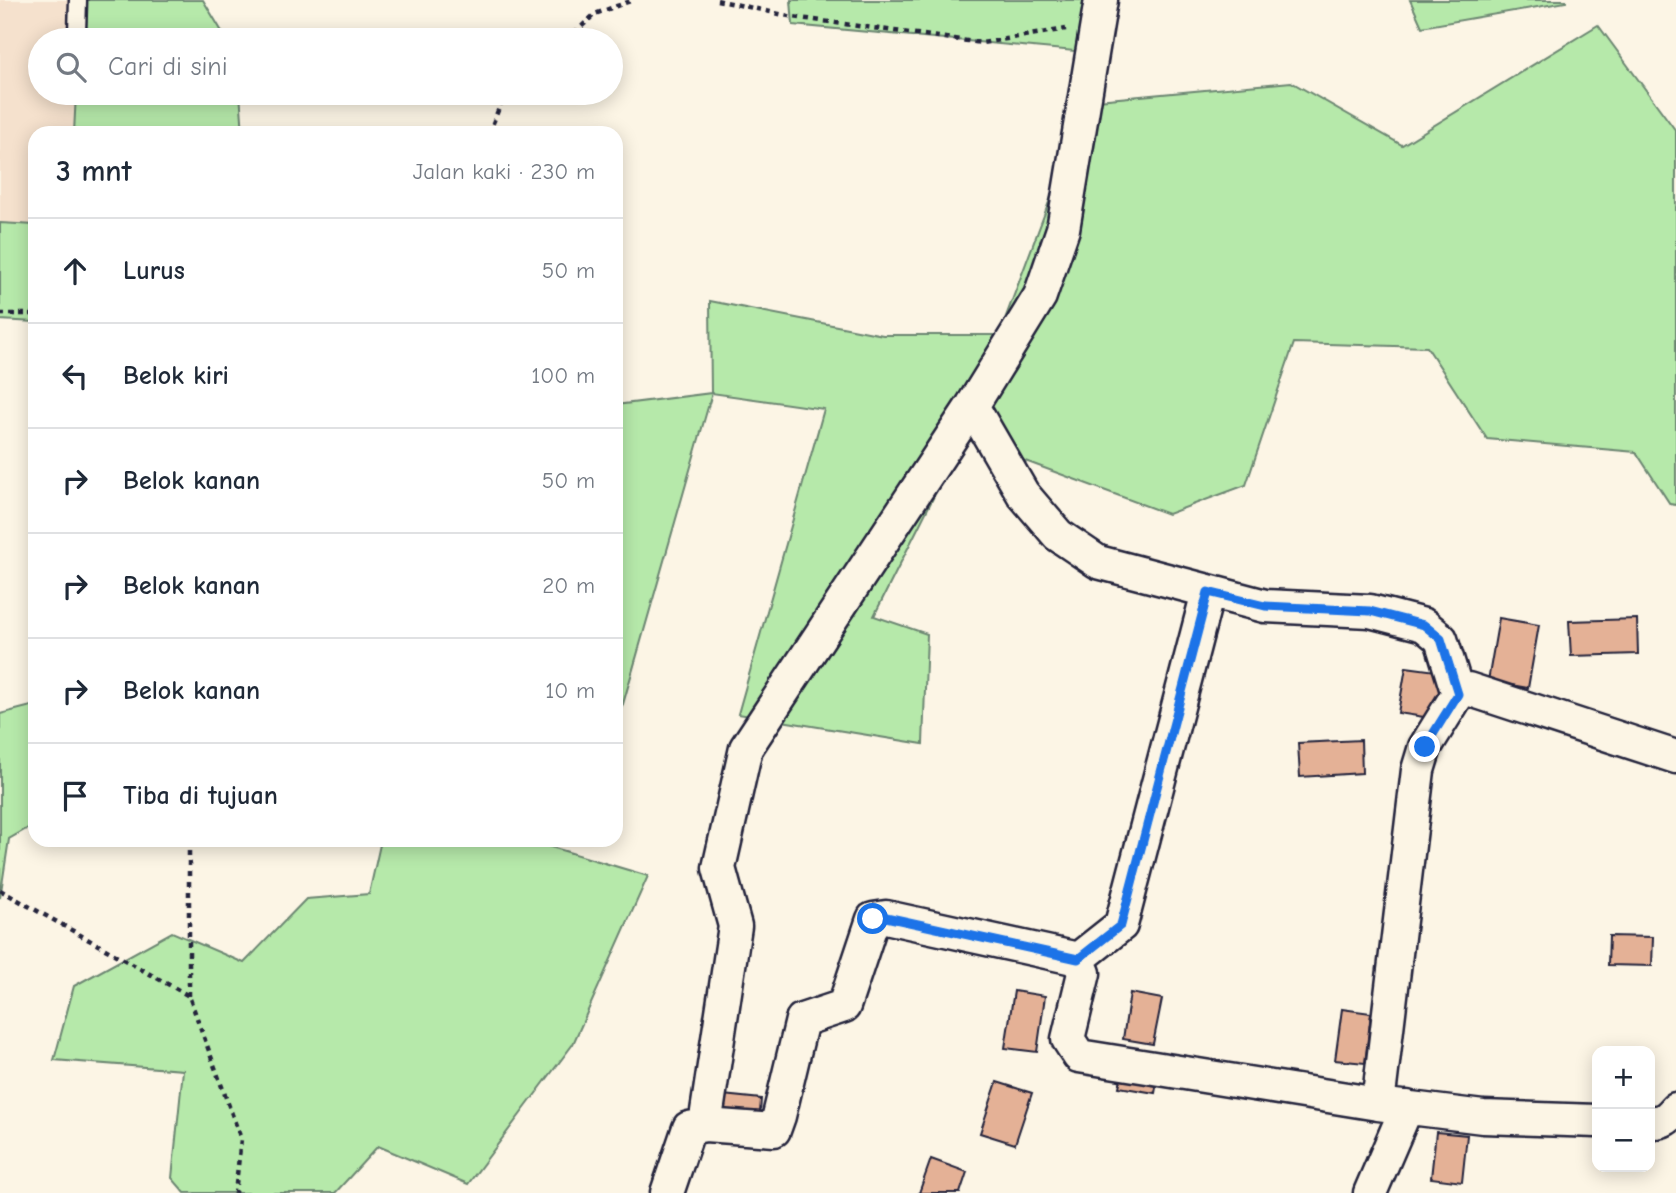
<!DOCTYPE html>
<html lang="id">
<meta charset="utf-8">
<style>
body{margin:0;font-family:"Comic Neue",sans-serif;background:#f2f2f3;color:#1f2937}
.controls{position:absolute;right:21px;bottom:21px;display:grid;overflow:hidden;border-radius:14px;box-shadow:0 4px 18px #0003}
.controls button{width:63px;height:63px;display:grid;place-items:center;padding:0;border:0;border-bottom:2px solid #e0e1e3;background:#fff;color:#1f2937;font:35px sans-serif}
.stop{position:absolute;width:21px;height:21px;margin:-16px;border:5px solid #1a73e8;border-radius:50%;background:#fff}
.stop.end{background:#1a73e8;border-color:#fff;box-shadow:0 2px 7px #0008}
.list{margin:0;padding:0;list-style:none}
h2{display:flex;justify-content:space-between;align-items:center;height:91px;margin:0;padding:0 28px;font-size:30px}
h2 small{font-size:23px;font-weight:400;color:#747a83}
.list li{display:grid;grid-template-columns:46px 1fr auto;gap:21px;align-items:center;box-sizing:border-box;height:105px;padding:0 28px;border-top:2px solid #e0e1e3}
.list b{display:block;font-size:26px;white-space:nowrap}
.list em{font-size:23px;font-style:normal;color:#747a83}
.icon{flex:none;width:38px;height:38px;fill:none;stroke:currentColor;stroke-width:2;stroke-linecap:round;stroke-linejoin:round}
.map{position:relative;flex:none;width:1676px;height:1193px;overflow:hidden}
.search{position:absolute;background:#fff;box-shadow:0 4px 18px #0003;left:28px;top:28px;width:595px;height:77px;display:flex;align-items:center;gap:18px;box-sizing:border-box;padding:0 24px;border-radius:38px;color:#747a83;font-size:26px}
.panel{position:absolute;background:#fff;box-shadow:0 4px 18px #0003;left:28px;top:126px;width:595px;height:721px;border-radius:21px}
.map>svg:first-child{display:block}
.built{fill:#f5e1cd}
.green{fill:#b6e9aa;stroke:#6c8672;stroke-width:2}
.building{fill:#e4b196;stroke:#22223b;stroke-width:2}
.lines{fill:none;stroke-linecap:round;stroke-linejoin:round}
.lane-casing{stroke:#22223b;stroke-width:21}
.street-casing{stroke:#22223b;stroke-width:37}
.path{stroke:#22223b;stroke-width:4.5;stroke-dasharray:5 5;stroke-linecap:butt}
.lane{stroke:#fcf5e5;stroke-width:16}
.street{stroke:#fcf5e5;stroke-width:32}
.route{stroke:#1a73e8;stroke-width:9}
</style>
<div class="map">
<svg width="1676" height="1193" viewBox="0 0 1676 1193">
<rect width="100%" height="100%" fill="#fcf5e5"/>
<filter id="ink" filterUnits="userSpaceOnUse"><feTurbulence type="fractalNoise" baseFrequency=".0143" numOctaves="2"/><feDisplacementMap in="SourceGraphic" scale="14" xChannelSelector="R" yChannelSelector="G"/><feConvolveMatrix kernelMatrix="1 2 1 2 8 2 1 2 1" color-interpolation-filters="sRGB"/></filter>
<g filter="url(#ink)">
<!-- built -->
<path class="built" d="M0,0H79L78,40H40V93H76L74,133H35V225L0,223Z"/>
<!-- green -->
<path class="green" d="M79,0H203L227,40H78Z
M791,0H1106L1096,53L793,25Z
M1410,0H1566V2L1422,27Z
M1598,25L1676,131V505L1670,504L1636,452L1487,439L1427,347L1294,343L1246,485L1168,514L963,438L874,616L927,634L923,744L738,714L824,409L712,393L623,704L616,715V405L711,393L710,301L883,335H999L1087,101L1291,82L1402,145Z
M76,93H240L243,133H74Z
M0,223L35,225V322L0,320Z
M35,705V824L9,839L0,898V714Z
M381,840H539L538,843L648,876L573,1044L468,1184L378,1146L335,1193H185L172,1178L183,1070L54,1060L74,986L172,932L244,963L306,899L369,894Z"/>
<!-- building -->
<path class="building" d="M1499,618L1539,625L1528,688L1488,681Z
M1637,619L1638,654L1571,656L1569,621Z
M1406,667L1444,672L1437,719L1398,713Z
M1361,740L1362,773L1300,777L1298,743Z
M1609,936L1653,937L1652,966L1608,965Z
M1014,991L1045,996L1037,1052L1005,1048Z
M1130,993L1162,999L1153,1044L1123,1039Z
M1342,1009L1371,1013L1365,1063L1335,1060Z
M1124,1065L1159,1071L1155,1093L1119,1087Z
M997,1082L1032,1093L1015,1144L980,1133Z
M713,1094L761,1099L759,1126L710,1122Z
M1436,1132L1467,1135L1462,1182L1431,1178Z
M931,1159L967,1172L960,1193H919Z"/>
<g class="lines">
<defs>
<path id="lane" d="M77,32L78,0"/>
<path id="street" d="M972,406L1023,494L1058,535L1098,562L1265,606L1370,611L1424,625L1441,639L1458,694
M1078,959L1121,925L1208,592
M1378,1104L1418,770L1425,747L1458,694L1468,689L1676,757
M1650,1122C1663,1123 1668,1118 1676,1109
M705,1125L774,1130L779,1116L802,1020L844,1006L873,919L886,917L1078,959L1084,973L1068,1039L1079,1056L1378,1104L1483,1117L1597,1121
M667,1193L689,1128L705,1125L735,926L719,868L746,748L972,406L1040,296L1063,229L1101,0
M1370,1193L1407,1107"/>
</defs>
<!-- lane casing -->
<use href="#lane" class="lane-casing"/>
<!-- street casing -->
<use href="#street" class="street-casing"/>
<!-- path -->
<path class="path" d="M717,0L793,17L982,43L1066,29
M567,40L595,14L633,0
M489,133L501,103L512,93
M0,314H35
M0,890L189,996L241,1139L235,1193
M189,996V840"/>
<!-- lane -->
<use href="#lane" class="lane"/>
<!-- street -->
<use href="#street" class="street"/>
</g>
</g>
<g class="lines" filter="url(#ink)">
<!-- route -->
<path class="route" d="M873,919L886,917L1078,959L1121,925L1208,592L1265,606L1370,611L1424,625L1441,639L1458,694L1425,747"/>
</g>
</svg>
<div class="controls">
<button>+</button>
<button>−</button>
</div>
<div class="stop" style="left:873px;top:919px"></div>
<div class="stop end" style="left:1425px;top:747px"></div>
<div class="search"><svg class="icon" aria-label="search" viewBox="0 0 24 24"><circle cx="10" cy="10" r="6"/><path d="M15 15l6 6"/></svg>Cari di sini</div>
<section class="panel">
<h2>3 mnt<small>Jalan kaki · 230 m</small></h2>
<ul class="list">
<li><svg class="icon" aria-label="ahead" viewBox="0 0 24 24"><path d="M12 20V5M6 11l6-6 6 6"/></svg><div><b>Lurus</b></div><em>50 m</em></li>
<li><svg class="icon" aria-label="left" viewBox="0 0 24 24"><path d="M17 20v-9H6M10 6l-5 5 5 5"/></svg><div><b>Belok kiri</b></div><em>100 m</em></li>
<li><svg class="icon" aria-label="right" viewBox="0 0 24 24"><path d="M7 20v-9h11M14 6l5 5-5 5"/></svg><div><b>Belok kanan</b></div><em>50 m</em></li>
<li><svg class="icon" aria-label="right" viewBox="0 0 24 24"><path d="M7 20v-9h11M14 6l5 5-5 5"/></svg><div><b>Belok kanan</b></div><em>20 m</em></li>
<li><svg class="icon" aria-label="right" viewBox="0 0 24 24"><path d="M7 20v-9h11M14 6l5 5-5 5"/></svg><div><b>Belok kanan</b></div><em>10 m</em></li>
<li><svg class="icon" aria-label="arrive" viewBox="0 0 24 24"><path d="M6 21V4h12l-3 4 3 4H6"/></svg><div><b>Tiba di tujuan</b></div></li>
</ul>
</section>
</div>
